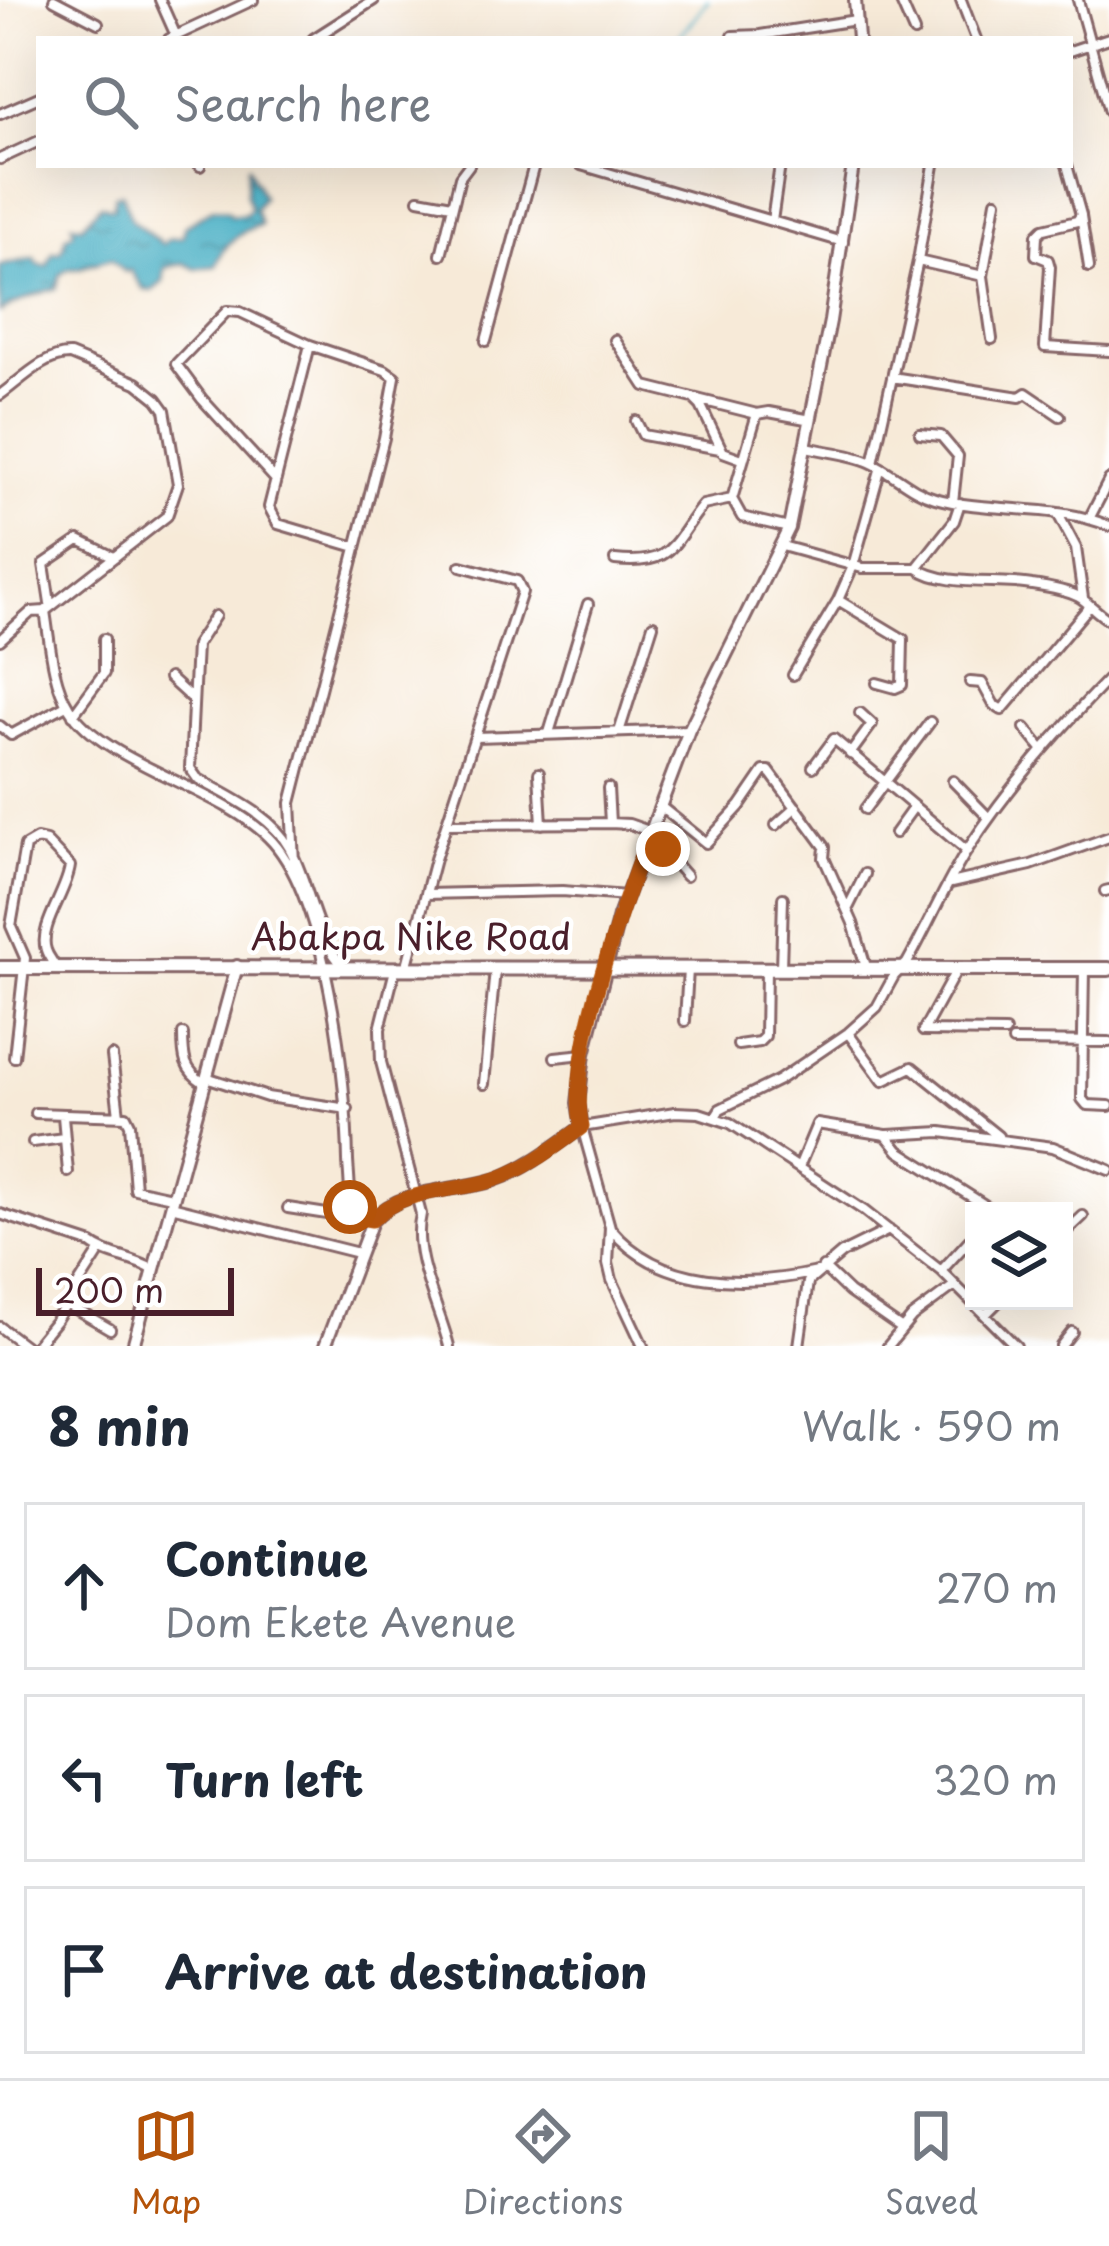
<!DOCTYPE html>
<meta charset="utf-8">
<style>
body{margin:0;font-family:"Playpen Sans",sans-serif;background:#f6f6f7;color:#1f2937}
.controls{position:absolute;right:36px;bottom:36px;display:grid;overflow:hidden;border-radius:0px;box-shadow:0 12px 48px #0002}
.controls button{width:108px;height:108px;display:grid;place-items:center;padding:0;border:0;border-bottom:3px solid #e0e1e3;background:#fff;color:#1f2937;font:60px sans-serif}
.scale{position:absolute;left:36px;bottom:30px;width:198px;box-sizing:border-box;padding-left:12px;border:6px solid #4a1f2b;border-top:0;font-size:33px;line-height:42px;white-space:nowrap;color:#4a1f2b;-webkit-text-stroke:9px #fff;paint-order:stroke}
.stop{position:absolute;width:36px;height:36px;margin:-27px;border:9px solid #b45309;border-radius:50%;background:#fff}
.stop.end{background:#b45309;border-color:#fff;box-shadow:0 3px 12px #0008}
.list{margin:0;padding:0;list-style:none}
h2{display:flex;justify-content:space-between;align-items:center;height:156px;margin:0;padding:0 48px;font-size:51px}
h2 small{font-size:39px;font-weight:400;color:#747a83}
.list li{display:grid;grid-template-columns:78px 1fr auto;gap:36px;align-items:center;box-sizing:border-box;height:168px;margin:0 24px 24px;padding:0 24px;border:3px solid #e0e1e3;border-radius:0px}
.list b{display:block;font-size:45px;white-space:nowrap}
.list p{margin:0;font-size:39px;white-space:nowrap;color:#747a83}
.list em{font-size:39px;font-style:normal;color:#747a83}
.icon{flex:none;width:66px;height:66px;fill:none;stroke:currentColor;stroke-width:2;stroke-linecap:round;stroke-linejoin:round}
.map{position:relative;flex:none;width:1109px;height:1346px;overflow:hidden}
.search{position:absolute;background:#fff;box-shadow:0 12px 48px #0002;left:36px;right:36px;top:36px;height:132px;display:flex;align-items:center;gap:30px;box-sizing:border-box;padding:0 42px;border-radius:0px;color:#747a83;font-size:45px}
.sheet{height:732px;background:#fff}
nav{display:flex;justify-content:space-around;align-items:center;box-sizing:border-box;height:168px;border-top:3px solid #e0e1e3;background:#fff;font-size:33px;color:#747a83}
nav a{display:grid;justify-items:center;gap:6px}
nav .on{color:#b45309}
.map>svg:first-child{display:block}
.water{fill:url(#water-ripples);stroke:#476677;stroke-width:3}
.lines{fill:none;stroke-linecap:round;stroke-linejoin:round}
.stream{stroke:#44adc3;stroke-width:3}
.street-casing{stroke:#876668;stroke-width:14}
.secondary-casing{stroke:#876668;stroke-width:16}
.primary-casing{stroke:#876668;stroke-width:18}
.street{stroke:#fff;stroke-width:8}
.secondary{stroke:#fff;stroke-width:10}
.primary{stroke:#fff;stroke-width:12}
.route{stroke:#b45309;stroke-width:15}
.labels{text-anchor:middle;stroke-width:9;stroke-linejoin:round;paint-order:stroke}
.street-label{font-size:36px;fill:#4a1f2b;stroke:#fff}
</style>
<div class="map">
<svg width="1109" height="1346" viewBox="0 0 1109 1346">
<defs>
<pattern id="water-ripples" width="26" height="14" patternUnits="userSpaceOnUse" patternTransform="scale(3)"><rect width="26" height="14" fill="#44adc3"/><path d="M2 4q2-2 4 0t4 0M15 11q2-2 4 0t4 0" fill="none" stroke="#3b8c9f"/></pattern>
</defs>
<rect width="100%" height="100%" fill="#fff"/>
<filter id="ink" filterUnits="userSpaceOnUse"><feTurbulence type="fractalNoise" baseFrequency=".00833" numOctaves="2"/><feDisplacementMap in="SourceGraphic" scale="24" xChannelSelector="R" yChannelSelector="G"/><feConvolveMatrix kernelMatrix="1 2 1 2 8 2 1 2 1" color-interpolation-filters="sRGB"/></filter>
<filter id="wash" filterUnits="userSpaceOnUse"><feTurbulence type="fractalNoise" baseFrequency=".004" numOctaves="4" result="noise"/><feDisplacementMap in="SourceGraphic" scale="48" xChannelSelector="R" yChannelSelector="G"/><feGaussianBlur stdDeviation="2.7" result="paint"/><feColorMatrix in="noise" values="0 0 0 0 0 0 0 0 0 0 0 0 0 0 0 0 0 1.4 0 .05"/><feComposite in="paint" operator="in"/></filter>
<g filter="url(#wash)">
<rect width="100%" height="100%" fill="#f7ead8"/>
<!-- water -->
<path class="water" d="M248,165L263,197L255,209L261,225C240,230 224,244 216,266L196,269L183,263L165,268L163,282L152,291L144,290L130,270L125,272L111,259C95,262 83,269 66,270L60,275L56,288C34,295 20,300 0,312V266L35,258L37,264L47,266L53,253L61,252L66,237L74,232L72,224L82,226L100,205L114,208L115,195L122,193L131,220L163,245L168,239L183,237L185,226L214,208L228,211L231,216L246,214L251,208L246,195Z"/>
<g class="lines">
<!-- stream -->
<path class="stream" d="M678,39L708,0"/>
</g>
</g>
<g filter="url(#ink)">
<g class="lines">
<defs>
<path id="street" d="M54,0L98,23
M160,0L176,36
M900,0L914,32
M961,0L976,39
M1078,0L1109,112
M733,36L760,35L856,20
M169,39L253,0
M313,39L374,0
M1070,51L1109,38
M0,114L39,97
M0,159L39,141
M199,165L200,166
M581,165L843,242
M1067,165L1081,215L1077,221L1043,229L1037,235L1036,255L1048,260L1050,267L1045,347L1109,351
M419,199L452,205
M1081,216L1089,267
M772,221L780,165
M441,255L460,177L469,165
M918,261L983,276
M992,339L983,276L996,201
M615,340L645,386L757,414
M486,341L534,165
M310,345L269,507L278,524L356,547
M892,377L1020,397L1026,393L1060,416
M0,395C20,381 45,354 70,355L137,383L157,399L165,410L178,484L167,516L45,611C50,642 52,681 69,708C103,763 219,788 268,837C326,893 347,1082 348,1161C349,1179 352,1199 347,1216
M693,398L701,406L723,452L742,459
M636,421L643,435L720,449
M920,434L941,436L958,456L953,502
M807,447C827,452 852,454 870,462C893,472 910,491 935,498C991,514 1056,503 1109,526
M873,463L918,261L934,165
M276,480L202,399L176,364L227,311L240,312L310,345L385,370L395,377L384,438L291,803L294,862
M1059,516L1076,548L1083,598
M1090,517L1109,480
M789,528L742,517L732,499L757,414L769,412L811,420
M782,546L862,568H917L954,521L960,503
M615,560C675,566 671,544 703,505L732,499
M917,568C944,587 998,579 1032,585C1046,587 1066,590 1079,597C1089,603 1098,614 1109,620
M838,600L903,639L902,685L895,688L877,683
M50,603L44,564L79,540L112,556
M215,616L196,645L190,768L197,778C227,796 271,814 289,847C310,884 314,938 345,968
M0,640L31,612L45,611
M793,675L838,600L853,566L880,470
M169,678L192,699
M970,682L982,683L994,705L1002,710L1088,608
M73,715L104,673V639
M0,726L11,735L66,705
M1025,728L1042,749
M619,732L653,625
M549,733L588,604
M476,737L689,730
M850,754L872,724L860,713
M813,767L834,739L967,851
M539,773L542,824
M953,781L989,818
M608,788L610,823
M660,806L706,843L740,806L764,771H769L825,847L824,858L853,923L866,967
M865,809L930,722
M448,824L610,823L629,824L649,831
M776,825L796,807
M895,833L913,808
M648,840L660,847L686,876
M951,883L1031,865L1109,837
M1105,891L1109,890
M426,894L562,891L627,896
M848,908L865,874
M781,968L783,898
M406,969L435,859L522,592L517,581L461,566
M957,969L923,1031L1005,1032
M1084,969L1082,1099L1087,1105L1109,1106
M395,970L380,1029L381,1062L421,1214C411,1255 439,1306 449,1346
M685,1021L688,969
M848,1033L883,1081L912,1067L998,1136
M183,1034C183,1058 184,1070 204,1083
M1013,1041L1109,1042
M738,1045L759,1042L765,1036L766,970
M112,1056L119,1115
M14,1057L25,958L11,926L25,846L37,839L46,841L70,866C67,892 38,927 46,950C48,957 53,961 55,967
M555,1057L584,1054
M206,1077L267,1097L348,1109
M484,1084L495,970
M35,1113L126,1116L130,1124L135,1189L172,1197
M63,1116L68,1172
M715,1117L720,1109L779,1080L848,1033L877,1007L894,976L907,963C928,926 945,885 968,849C1009,786 1058,731 1109,678
M888,1135L941,1132L1053,1147L1109,1170
M33,1142L64,1138
M799,1167L817,1124L886,1135L899,1151L994,1211
M171,1206L358,1253
M288,1208L372,1221
M0,1214L92,1244C107,1256 133,1258 152,1269
M611,1229C661,1289 747,1287 817,1272
M1064,1234L1083,1216
M823,1267L849,1292L902,1329
M941,1271L974,1235
M67,1304L110,1329
M985,1315L999,1301
M0,1327L25,1346
M35,1346L56,1320L100,1251
M643,1346L612,1280L608,1263L610,1227L582,1127L675,1112L699,1113L730,1123L863,1210L941,1271L1016,1346
M799,1346L808,1282L842,1253L889,1230
M888,1346L912,1317L955,1285
M1061,1346L1072,1332"/>
<path id="secondary" d="M855,0L858,39
M133,1346L237,966
M325,1346L372,1221C402,1186 453,1193 494,1180C526,1169 554,1147 582,1127L578,1103L584,1054L619,916L689,730L789,528L830,321L853,165"/>
<path id="primary" d="M0,968L1109,969"/>
</defs>
<!-- street casing -->
<use href="#street" class="street-casing"/>
<!-- secondary casing -->
<use href="#secondary" class="secondary-casing"/>
<!-- primary casing -->
<use href="#primary" class="primary-casing"/>
<!-- street -->
<use href="#street" class="street"/>
<!-- secondary -->
<use href="#secondary" class="secondary"/>
<!-- primary -->
<use href="#primary" class="primary"/>
</g>
</g>
<g class="lines" filter="url(#ink)">
<!-- route -->
<path class="route" d="M350,1207L347,1216L372,1220C403,1188 449,1193 490,1181C524,1171 554,1148 582,1127C566,1055 622,910 647,839L663,849"/>
</g>
<g class="labels">
<!-- street labels -->
<g class="street-label">
<text x="411" y="950">Abakpa Nike Road</text>
</g>
</g>
</svg>
<div class="controls">
<button><svg class="icon" aria-label="layers" viewBox="0 0 24 24"><path d="M12 4l9 5-9 5-9-5zM3 14l9 5 9-5"/></svg></button>
</div>
<div class="scale">200 m</div>
<div class="stop" style="left:350px;top:1207px"></div>
<div class="stop end" style="left:663px;top:849px"></div>
<div class="search"><svg class="icon" aria-label="search" viewBox="0 0 24 24"><circle cx="10" cy="10" r="6"/><path d="M15 15l6 6"/></svg>Search here</div>
</div>
<section class="sheet">
<h2>8 min<small>Walk · 590 m</small></h2>
<ul class="list">
<li><svg class="icon" aria-label="ahead" viewBox="0 0 24 24"><path d="M12 20V5M6 11l6-6 6 6"/></svg><div><b>Continue</b><p>Dom Ekete Avenue</p></div><em>270 m</em></li>
<li><svg class="icon" aria-label="left" viewBox="0 0 24 24"><path d="M17 20v-9H6M10 6l-5 5 5 5"/></svg><div><b>Turn left</b></div><em>320 m</em></li>
<li><svg class="icon" aria-label="arrive" viewBox="0 0 24 24"><path d="M6 21V4h12l-3 4 3 4H6"/></svg><div><b>Arrive at destination</b></div></li>
</ul>
</section>
<nav>
<a class="on"><svg class="icon" aria-label="map" viewBox="0 0 24 24"><path d="M3 6l6-2 6 2 6-2v14l-6 2-6-2-6 2zM9 4v14M15 6v14"/></svg>Map</a>
<a><svg class="icon" aria-label="directions" viewBox="0 0 24 24"><path d="M12 3l9 9-9 9-9-9zM9 14v-3h6M13 9l2 2-2 2"/></svg>Directions</a>
<a><svg class="icon" aria-label="saved" viewBox="0 0 24 24"><path d="M7 4h10v16l-5-4-5 4z"/></svg>Saved</a>
</nav>
